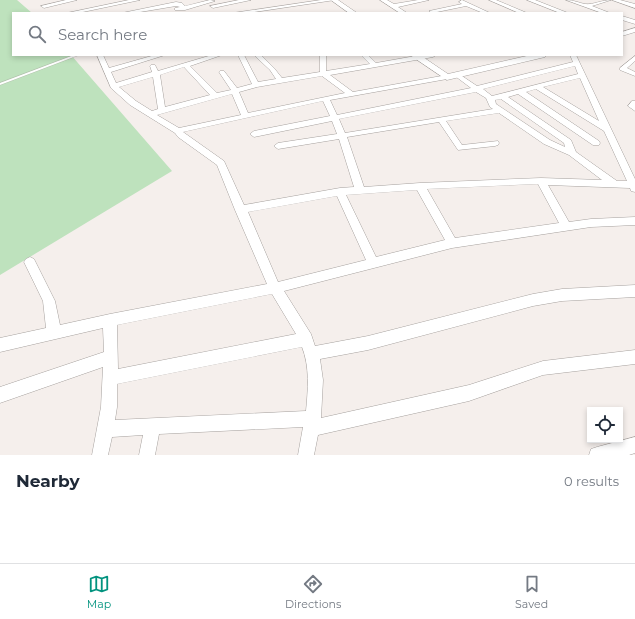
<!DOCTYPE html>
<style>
body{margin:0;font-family:Montserrat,sans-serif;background:#f2f2f3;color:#1f2937}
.controls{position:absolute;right:12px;bottom:12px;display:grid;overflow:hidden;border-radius:0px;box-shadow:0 2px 6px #0003}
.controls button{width:36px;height:36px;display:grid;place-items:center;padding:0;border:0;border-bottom:1px solid #e0e1e3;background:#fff;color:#1f2937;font:20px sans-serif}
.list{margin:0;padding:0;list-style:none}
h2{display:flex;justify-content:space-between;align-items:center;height:52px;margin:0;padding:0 16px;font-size:17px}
h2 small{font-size:13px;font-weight:400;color:#747a83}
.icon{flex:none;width:22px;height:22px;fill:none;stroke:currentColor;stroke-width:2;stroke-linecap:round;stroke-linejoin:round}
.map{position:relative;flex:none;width:635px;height:455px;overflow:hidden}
.search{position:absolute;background:#fff;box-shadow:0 2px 6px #0003;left:12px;right:12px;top:12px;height:44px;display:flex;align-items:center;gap:10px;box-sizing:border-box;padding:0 14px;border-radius:0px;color:#747a83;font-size:15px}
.sheet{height:108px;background:#fff}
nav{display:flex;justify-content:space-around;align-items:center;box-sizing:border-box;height:56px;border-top:1px solid #e0e1e3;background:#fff;font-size:11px;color:#747a83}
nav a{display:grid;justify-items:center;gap:2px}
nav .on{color:#02937f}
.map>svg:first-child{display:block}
.green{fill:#bee2bd}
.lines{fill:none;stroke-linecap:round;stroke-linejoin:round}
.service-casing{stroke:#a6a19e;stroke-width:0.5}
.minor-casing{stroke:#a6a19e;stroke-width:1}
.tertiary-casing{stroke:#a6a19e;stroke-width:1}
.service{fill:#fff;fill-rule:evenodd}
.minor{fill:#fff;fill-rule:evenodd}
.tertiary{fill:#fff;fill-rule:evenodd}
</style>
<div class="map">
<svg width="635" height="455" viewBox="0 0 635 455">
<rect width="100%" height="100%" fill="#f5efec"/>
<!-- green -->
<path class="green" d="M0,0H17L32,13H13V55H71L172,171L0,275Z"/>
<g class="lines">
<defs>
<path id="service" d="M74,55H79L0,85V83Z"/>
<path id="minor" d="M66,0H77L44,8L41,6Z
M129,0H140L78,13H67Z
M210,0L215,1L185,10H175V8L180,7L176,6L134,13H122L176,2L182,3L185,6Z
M239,0H251L213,8L210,6Z
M321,0H335L248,13H233Z
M380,0H387L394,4L418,0H429L398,7L407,13H400Z
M462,0L490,13H483L466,6L432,13L429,11L462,4L459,2Z
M489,0H496L527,13H519Z
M527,0H535L568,13H560Z
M566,0C574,0 579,3 585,4C593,5 602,0 611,0L592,6L610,13H602Z
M612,0H620L635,4V8Z
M622,16L635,20V24L622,20Z
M97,55H103L109,68L155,55H165L111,72L116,83L152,72L150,66L151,65H155L158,71L212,55H222L190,66L217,93L231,90L219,72L220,71H224L237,88L252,84L238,55H244L258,82L276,79L270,70L254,55H261L274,68L282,78L320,72V55H326V71L370,64L361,55H368L376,63L421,55H436L433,57L330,75L353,92L447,75L451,77L447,79L330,100L337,115L471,88L455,76V74H459L477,86L573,62L570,55H576L635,179V192L631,191L630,188L548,185L569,222L591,219L635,217V225L591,227L452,248L284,291L311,334L315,346L368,336L533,294L562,289L635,285V297L562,301L533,306L368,350L320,359L323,380L321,418L469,385L543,361L635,350V364L543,375L469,401L318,435L314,455H298L303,427L159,434L155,455H139L143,435L112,437L108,455H92L101,407L103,367L0,403V387L104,352L103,328L0,352V338L46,328L43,301L24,262L26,259L30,257L34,259L55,301L60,325L110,314L267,284L235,210L217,165L178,137L175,133L130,105L111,88ZM575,66L578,74L492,96L483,89ZM184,67L210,95L165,107L160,75ZM322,76L345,93L248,113L239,92L257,87ZM153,77L158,109L152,111L136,101L119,87ZM580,78L599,121L543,87ZM536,89L604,131L627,181H617L576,152L571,140L508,97L518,94L593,145H599L600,143L599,141L526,92ZM476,92L486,98L490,107L493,109L345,133L339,119ZM232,94L241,115L179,128L157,115ZM501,99L564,143L565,147L550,140L496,104L495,100ZM323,101L330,116L254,131L250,134L254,137L332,121L337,134L278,143L274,146L278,149L339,139L354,187L340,188L244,205L224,161L183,132ZM499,113L544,144L569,155L602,180L541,178L420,183L364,187L347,137L439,122L458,150L495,146L498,145L499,143L498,141L462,145L446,121ZM538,184L559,223L455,238L427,189ZM417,190L445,240L376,257L346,195ZM337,196L366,260L278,282L248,212ZM272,294L296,334L118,369L117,325ZM302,347C310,367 308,390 306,411L115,420L117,407V384Z
M635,56V61L627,68L635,72V76L620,70V68Z
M632,101H635V111L628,106Z
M635,437V453L629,455H589L591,449L597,447Z"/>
<path id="tertiary" d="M331,0H338L357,13H349Z
M635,28V32L622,36V32Z
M410,55H420L448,74L531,55H546L545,57L447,80Z"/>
</defs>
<!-- service casing -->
<use href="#service" class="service-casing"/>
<!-- minor casing -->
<use href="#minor" class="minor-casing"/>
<!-- tertiary casing -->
<use href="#tertiary" class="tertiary-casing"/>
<!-- service -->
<use href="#service" class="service"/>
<!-- minor -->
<use href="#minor" class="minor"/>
<!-- tertiary -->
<use href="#tertiary" class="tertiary"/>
</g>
</svg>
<div class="controls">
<button><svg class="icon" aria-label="locate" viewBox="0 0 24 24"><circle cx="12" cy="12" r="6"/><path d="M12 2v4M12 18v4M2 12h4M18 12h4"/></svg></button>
</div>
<div class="search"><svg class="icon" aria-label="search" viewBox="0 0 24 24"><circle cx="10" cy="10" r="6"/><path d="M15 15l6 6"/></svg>Search here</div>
</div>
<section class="sheet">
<h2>Nearby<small>0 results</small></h2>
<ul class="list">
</ul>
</section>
<nav>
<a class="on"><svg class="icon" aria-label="map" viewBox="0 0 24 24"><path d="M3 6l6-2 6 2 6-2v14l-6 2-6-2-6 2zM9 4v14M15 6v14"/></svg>Map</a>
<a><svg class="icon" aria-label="directions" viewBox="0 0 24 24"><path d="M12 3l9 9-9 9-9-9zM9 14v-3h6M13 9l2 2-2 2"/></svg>Directions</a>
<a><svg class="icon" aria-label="saved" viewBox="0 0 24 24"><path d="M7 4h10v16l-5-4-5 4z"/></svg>Saved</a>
</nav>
